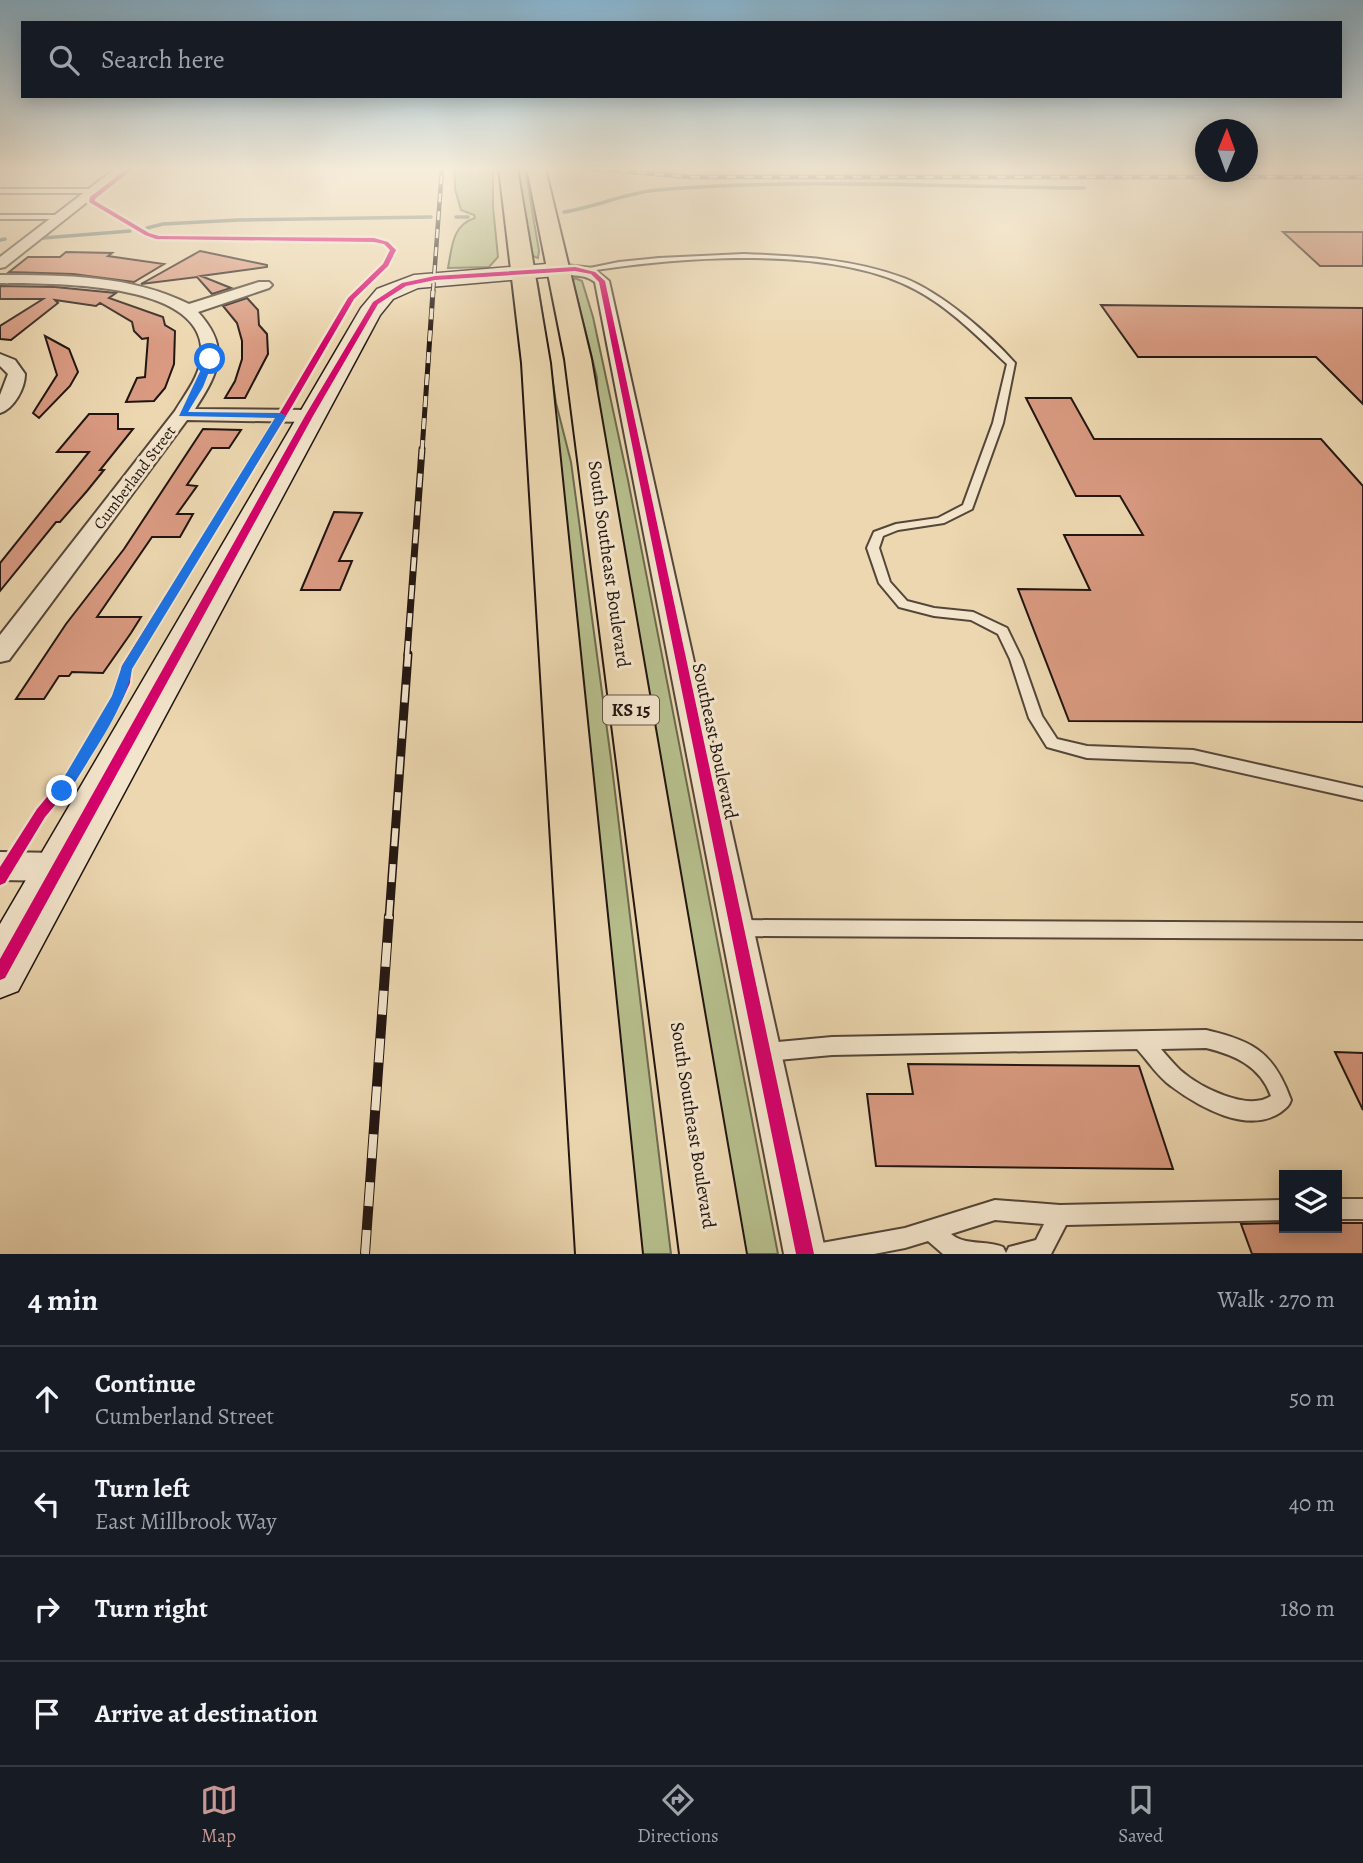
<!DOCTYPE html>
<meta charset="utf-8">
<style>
body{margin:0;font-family:Alegreya,serif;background:#242831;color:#f1f3f6}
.controls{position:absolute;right:21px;bottom:21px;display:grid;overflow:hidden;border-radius:0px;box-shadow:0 4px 18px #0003}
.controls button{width:63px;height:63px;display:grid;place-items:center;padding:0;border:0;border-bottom:2px solid #363941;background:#171b24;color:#f1f3f6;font:35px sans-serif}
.compass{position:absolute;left:1195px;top:119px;width:63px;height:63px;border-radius:50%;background:#171b24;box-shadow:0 4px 18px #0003;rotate:1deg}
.stop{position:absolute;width:21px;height:21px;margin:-16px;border:5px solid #1a73e8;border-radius:50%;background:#fff}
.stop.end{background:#1a73e8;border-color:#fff;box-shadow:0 2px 7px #0008}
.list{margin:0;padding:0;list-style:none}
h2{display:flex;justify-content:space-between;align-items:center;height:91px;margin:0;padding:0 28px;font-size:30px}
h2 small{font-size:23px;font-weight:400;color:#9ea1a6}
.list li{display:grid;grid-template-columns:46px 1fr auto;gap:21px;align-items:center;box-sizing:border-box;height:105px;padding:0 28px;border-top:2px solid #363941}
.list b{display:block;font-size:26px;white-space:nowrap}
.list p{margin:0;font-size:23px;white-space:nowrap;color:#9ea1a6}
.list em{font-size:23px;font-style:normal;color:#9ea1a6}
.icon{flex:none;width:38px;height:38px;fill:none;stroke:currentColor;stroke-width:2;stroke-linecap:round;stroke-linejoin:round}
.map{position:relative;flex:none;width:1363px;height:1254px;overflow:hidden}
.search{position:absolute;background:#171b24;box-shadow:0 4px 18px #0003;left:21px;right:21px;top:21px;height:77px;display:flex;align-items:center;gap:18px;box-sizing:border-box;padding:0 24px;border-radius:0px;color:#9ea1a6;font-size:26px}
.sheet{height:511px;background:#171b24}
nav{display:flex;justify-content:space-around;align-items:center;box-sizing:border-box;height:98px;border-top:2px solid #363941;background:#171b24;font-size:19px;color:#9ea1a6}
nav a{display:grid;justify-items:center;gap:4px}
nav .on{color:#c59692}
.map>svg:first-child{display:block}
.green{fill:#b6be8c;stroke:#6c6a4e;stroke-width:2}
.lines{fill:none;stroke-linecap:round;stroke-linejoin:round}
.stream{stroke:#697770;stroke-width:3.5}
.building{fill:#d99a81;stroke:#211511;stroke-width:2}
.lane-casing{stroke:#544639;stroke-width:4}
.street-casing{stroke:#544639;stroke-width:4}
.secondary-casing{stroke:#211511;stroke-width:3}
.primary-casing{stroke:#211511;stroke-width:4}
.lane{fill:#f3e5cc;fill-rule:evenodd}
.street{fill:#f3e5cc;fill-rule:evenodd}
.secondary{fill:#f3e5cc;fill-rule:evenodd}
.primary{fill:#ecd7b0;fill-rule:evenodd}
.rail-far4-casing{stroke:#211511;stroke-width:4.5}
.rail-far3-casing{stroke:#211511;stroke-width:5}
.rail-far2-casing{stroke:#211511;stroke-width:7}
.rail-far1-casing{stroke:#211511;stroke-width:9}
.rail-casing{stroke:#211511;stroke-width:10}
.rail-far4{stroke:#f3e5cc;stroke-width:2.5;stroke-dasharray:9;stroke-linecap:butt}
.rail-far3{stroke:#f3e5cc;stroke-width:3.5;stroke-dasharray:11;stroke-linecap:butt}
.rail-far2{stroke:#f3e5cc;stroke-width:4.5;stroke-dasharray:14;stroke-linecap:butt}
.rail-far1{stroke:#f3e5cc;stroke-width:6;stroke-dasharray:18;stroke-linecap:butt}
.rail{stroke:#f3e5cc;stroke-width:8;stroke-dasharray:24;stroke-linecap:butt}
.cycleway-casing{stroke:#f3e5cc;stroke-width:5}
.cycleway{fill:#d6006c;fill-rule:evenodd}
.route{fill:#1a73e8}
.labels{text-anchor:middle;stroke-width:6;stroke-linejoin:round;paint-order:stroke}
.far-street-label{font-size:16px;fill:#211511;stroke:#f3e5cc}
.shield{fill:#f3e5cc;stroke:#605349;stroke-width:2}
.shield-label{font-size:18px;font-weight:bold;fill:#211511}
.street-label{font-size:19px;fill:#211511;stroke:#f3e5cc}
</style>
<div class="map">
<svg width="1363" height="1254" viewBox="0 0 1363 1254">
<rect width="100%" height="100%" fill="#ecd7b0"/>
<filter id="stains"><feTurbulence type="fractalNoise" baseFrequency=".00286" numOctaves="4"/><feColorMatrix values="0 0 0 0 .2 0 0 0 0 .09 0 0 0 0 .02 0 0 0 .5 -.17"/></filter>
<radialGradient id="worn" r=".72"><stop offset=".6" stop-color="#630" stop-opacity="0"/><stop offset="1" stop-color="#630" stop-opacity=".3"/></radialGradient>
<!-- green -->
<path class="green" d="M455,168H493V207L498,257L489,267L448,268C452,247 452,225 475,218L474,215L461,210L455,189Z
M516,168H525L539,251L538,258L533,256Z
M575,278L582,281L593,317L628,480L778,1254H738L598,409L597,378L573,281Z
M538,285L556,403L571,462L611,759L671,1254H630L534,295Z"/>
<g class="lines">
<!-- stream -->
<path class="stream" d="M564,212C596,207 625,193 657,190C799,178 942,187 1084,188
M456,217H468
M147,228L163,224L238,220L431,217
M43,238L130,231
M0,240L5,239"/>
</g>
<!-- building -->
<path class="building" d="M1283,232H1363V266H1320Z
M200,251L267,265V267L201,276L231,288L212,294L197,277L141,284Z
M66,252L112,253L108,256L164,264L134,282L73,274L9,272L28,257H60Z
M0,286L55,287L116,293L109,298L163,317L165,325L175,331L174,364L165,388L154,401L126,402L137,378L145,377L148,338L142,339L134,331L132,322L100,303L96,306L55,300L58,303L11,340L0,339V326L43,299H0Z
M247,298L258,310L259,325L267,334L268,354L245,398H225L235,381L242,359V341L237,323L223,306Z
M1101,305L1363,308V404L1316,357H1138Z
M45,336L69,349L78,372L70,386L39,418L33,413L57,375Z
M1026,398H1071L1094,439H1321L1363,486V722L1069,721L1018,589L1090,590L1064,535H1143L1120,496H1076Z
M89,414H118V429H133L100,470H104L87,491L60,522H56L0,591V563L89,452H57Z
M203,429L241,430L229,448H212L187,485L197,486L177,514H193L180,537H152L97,617H141L131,633L103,673L72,672L69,676H59L44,699H16L66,624L124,549Z
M334,512L362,513L339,561H352L340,590H301Z
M1335,1052L1363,1053V1110Z
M908,1064L1139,1066L1173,1169L876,1166L867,1094H913Z
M1284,1223V1228H1337V1223H1363V1254H1252L1241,1224Z"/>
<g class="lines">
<defs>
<path id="lane" d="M0,189H94L97,191L94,193H0Z
M0,215H61L64,217L61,219H0Z
M744,254C798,256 853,259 904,278C942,293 988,333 1015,363L1003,423L972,509L944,523L898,530L883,536L879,548L890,582L907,601L934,608L973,612L1007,628L1022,659L1042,716L1057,739L1087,746L1193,750L1363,788V800L1193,762L1087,758L1047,747L1029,718L1010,659L998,634L971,620L934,616L899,607L879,583L867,548L874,532L896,524L938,518L963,505L993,423L1007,364C978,337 950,308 916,290C832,244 676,257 584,272L580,270L619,262L659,258Z
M737,920L1363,923V939L737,936L731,934L729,928L731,922Z
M1206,1030C1254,1041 1274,1053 1291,1100C1289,1106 1286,1108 1281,1112C1248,1135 1199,1107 1171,1086C1158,1077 1148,1061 1137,1049L832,1055L767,1061L761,1058L758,1052L761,1046L767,1043L832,1037ZM1206,1048C1235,1055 1260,1066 1271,1096C1248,1112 1199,1087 1180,1070C1173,1063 1167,1056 1161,1049Z
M1337,1199H1363V1219H1337Z
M995,1200L1060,1205L1284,1200V1220L1066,1225L1051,1254H943L928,1241L905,1248L874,1254H806L809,1247L816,1244L905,1228ZM995,1220L1044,1224L1036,1240L1009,1247L1006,1253L1003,1247C986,1240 965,1246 951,1234Z"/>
<path id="street" d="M116,168H130L5,267L0,268V257Z
M565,265L593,268L609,281L826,1254H784L595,282C581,271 564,279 552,270L554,267Z
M0,275C64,275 131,275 189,304L259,282H269L272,285L269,288L198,312C231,348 219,372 195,409L309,410L318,416L309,422L187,420L9,660L0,662V635L175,411C184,396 196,381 200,364C219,279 50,284 0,283Z
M0,354L15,360L25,374C25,388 14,409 0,413V395L8,374L0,366Z
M0,852L59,853L70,857L75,867L70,877L59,881L0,880Z"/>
<path id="secondary" d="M559,263L567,265L570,270L567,275L418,288L393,299L380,315L18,991L0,998V924L361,308L377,289L414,275Z"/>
<path id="primary" d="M499,168H517L550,363L642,1254H576L522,363Z
M527,168H545L591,359L746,1254H680L565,359Z"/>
</defs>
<!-- lane casing -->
<use href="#lane" class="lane-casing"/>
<!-- street casing -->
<use href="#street" class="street-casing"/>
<!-- secondary casing -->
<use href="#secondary" class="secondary-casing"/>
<!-- primary casing -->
<use href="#primary" class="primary-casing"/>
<!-- lane -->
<use href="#lane" class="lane"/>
<!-- street -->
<use href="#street" class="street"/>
<!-- secondary -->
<use href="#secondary" class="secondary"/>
<!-- primary -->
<use href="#primary" class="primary"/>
<defs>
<path id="rail-far4" d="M583,168L690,177H1363
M433,292L442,168"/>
<path id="rail-far3" d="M422,451L433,291"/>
<path id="rail-far2" d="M407,655L422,449"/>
<path id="rail-far1" d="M389,918L408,654"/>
<path id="rail" d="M365,1254L389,916"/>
</defs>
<!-- rail-far4 casing -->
<use href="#rail-far4" class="rail-far4-casing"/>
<!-- rail-far3 casing -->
<use href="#rail-far3" class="rail-far3-casing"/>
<!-- rail-far2 casing -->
<use href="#rail-far2" class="rail-far2-casing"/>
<!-- rail-far1 casing -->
<use href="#rail-far1" class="rail-far1-casing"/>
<!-- rail casing -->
<use href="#rail" class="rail-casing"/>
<!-- rail-far4 -->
<use href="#rail-far4" class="rail-far4"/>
<!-- rail-far3 -->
<use href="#rail-far3" class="rail-far3"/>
<!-- rail-far2 -->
<use href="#rail-far2" class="rail-far2"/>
<!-- rail-far1 -->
<use href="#rail-far1" class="rail-far1"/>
<!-- rail -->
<use href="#rail" class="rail"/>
<defs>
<path id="cycleway" d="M128,168H134L95,199V201L149,233L159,236L374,238L388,242L396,250L388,266L354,299L292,406L131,669L130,683L123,698L76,780L45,817L5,883L0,885V867L37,809L68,772L112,697L118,683L122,666L284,406L348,298L383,264L390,250L384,244L374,242L156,239L145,235L89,202L90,197Z
M575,267L595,272L605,281L814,1254H796L599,282L591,274L575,271L435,280L406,286L378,304L313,416L5,978L0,980V959L305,416L373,302L402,283L435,276Z"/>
</defs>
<!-- cycleway casing -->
<use href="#cycleway" class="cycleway-casing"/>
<!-- cycleway -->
<use href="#cycleway" class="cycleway"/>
</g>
<!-- sky -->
<linearGradient id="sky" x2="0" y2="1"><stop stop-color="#88b6d2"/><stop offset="0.49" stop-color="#f6eddb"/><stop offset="1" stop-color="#f6eddb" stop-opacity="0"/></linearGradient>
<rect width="1363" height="344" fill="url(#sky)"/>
<!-- route -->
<path class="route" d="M210,357L214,359L203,387L188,412L281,413L286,416L132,669C127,706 87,761 67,795L62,797L56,791L112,696L122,666L275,418L179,416L206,359Z"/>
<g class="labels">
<!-- far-street labels -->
<g class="far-street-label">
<text transform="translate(134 477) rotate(-53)" y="6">Cumberland Street</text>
</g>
<!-- shield labels -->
<rect class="shield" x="603" y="695.5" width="56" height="29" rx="5"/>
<g class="shield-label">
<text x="631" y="716">KS 15</text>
</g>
<!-- street labels -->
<g class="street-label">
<text transform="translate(610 564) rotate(82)" y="7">South Southeast Boulevard</text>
<text transform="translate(716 741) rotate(78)" y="7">Southeast Boulevard</text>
<text transform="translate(694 1125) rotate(81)" y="7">South Southeast Boulevard</text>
</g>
</g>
<rect width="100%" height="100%" filter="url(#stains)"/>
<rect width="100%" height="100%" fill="url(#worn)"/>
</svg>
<div class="controls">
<button><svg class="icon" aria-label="layers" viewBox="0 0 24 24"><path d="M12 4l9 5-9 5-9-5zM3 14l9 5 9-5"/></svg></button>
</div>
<svg class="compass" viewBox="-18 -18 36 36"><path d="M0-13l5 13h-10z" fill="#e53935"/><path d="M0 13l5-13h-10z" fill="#9ea1a6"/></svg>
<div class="stop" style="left:210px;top:359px"></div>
<div class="stop end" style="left:62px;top:791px"></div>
<div class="search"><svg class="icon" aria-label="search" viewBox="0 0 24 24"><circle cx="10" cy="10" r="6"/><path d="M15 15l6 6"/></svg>Search here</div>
</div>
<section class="sheet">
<h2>4 min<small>Walk · 270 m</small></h2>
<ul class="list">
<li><svg class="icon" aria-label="ahead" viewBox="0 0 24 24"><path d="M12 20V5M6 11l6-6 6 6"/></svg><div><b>Continue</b><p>Cumberland Street</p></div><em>50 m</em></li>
<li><svg class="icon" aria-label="left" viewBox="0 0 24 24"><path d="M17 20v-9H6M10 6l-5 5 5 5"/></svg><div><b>Turn left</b><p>East Millbrook Way</p></div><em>40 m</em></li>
<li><svg class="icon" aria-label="right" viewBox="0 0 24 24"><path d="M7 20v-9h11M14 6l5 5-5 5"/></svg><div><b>Turn right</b></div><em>180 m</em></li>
<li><svg class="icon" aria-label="arrive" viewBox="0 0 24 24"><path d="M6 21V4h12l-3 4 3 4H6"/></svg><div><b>Arrive at destination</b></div></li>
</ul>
</section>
<nav>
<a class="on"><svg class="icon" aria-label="map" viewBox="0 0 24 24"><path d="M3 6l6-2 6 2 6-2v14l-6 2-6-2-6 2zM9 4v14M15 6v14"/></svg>Map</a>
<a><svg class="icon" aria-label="directions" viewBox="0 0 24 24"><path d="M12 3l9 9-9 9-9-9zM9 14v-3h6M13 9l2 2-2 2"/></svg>Directions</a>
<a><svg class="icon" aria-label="saved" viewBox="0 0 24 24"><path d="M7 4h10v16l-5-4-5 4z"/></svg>Saved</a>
</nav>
